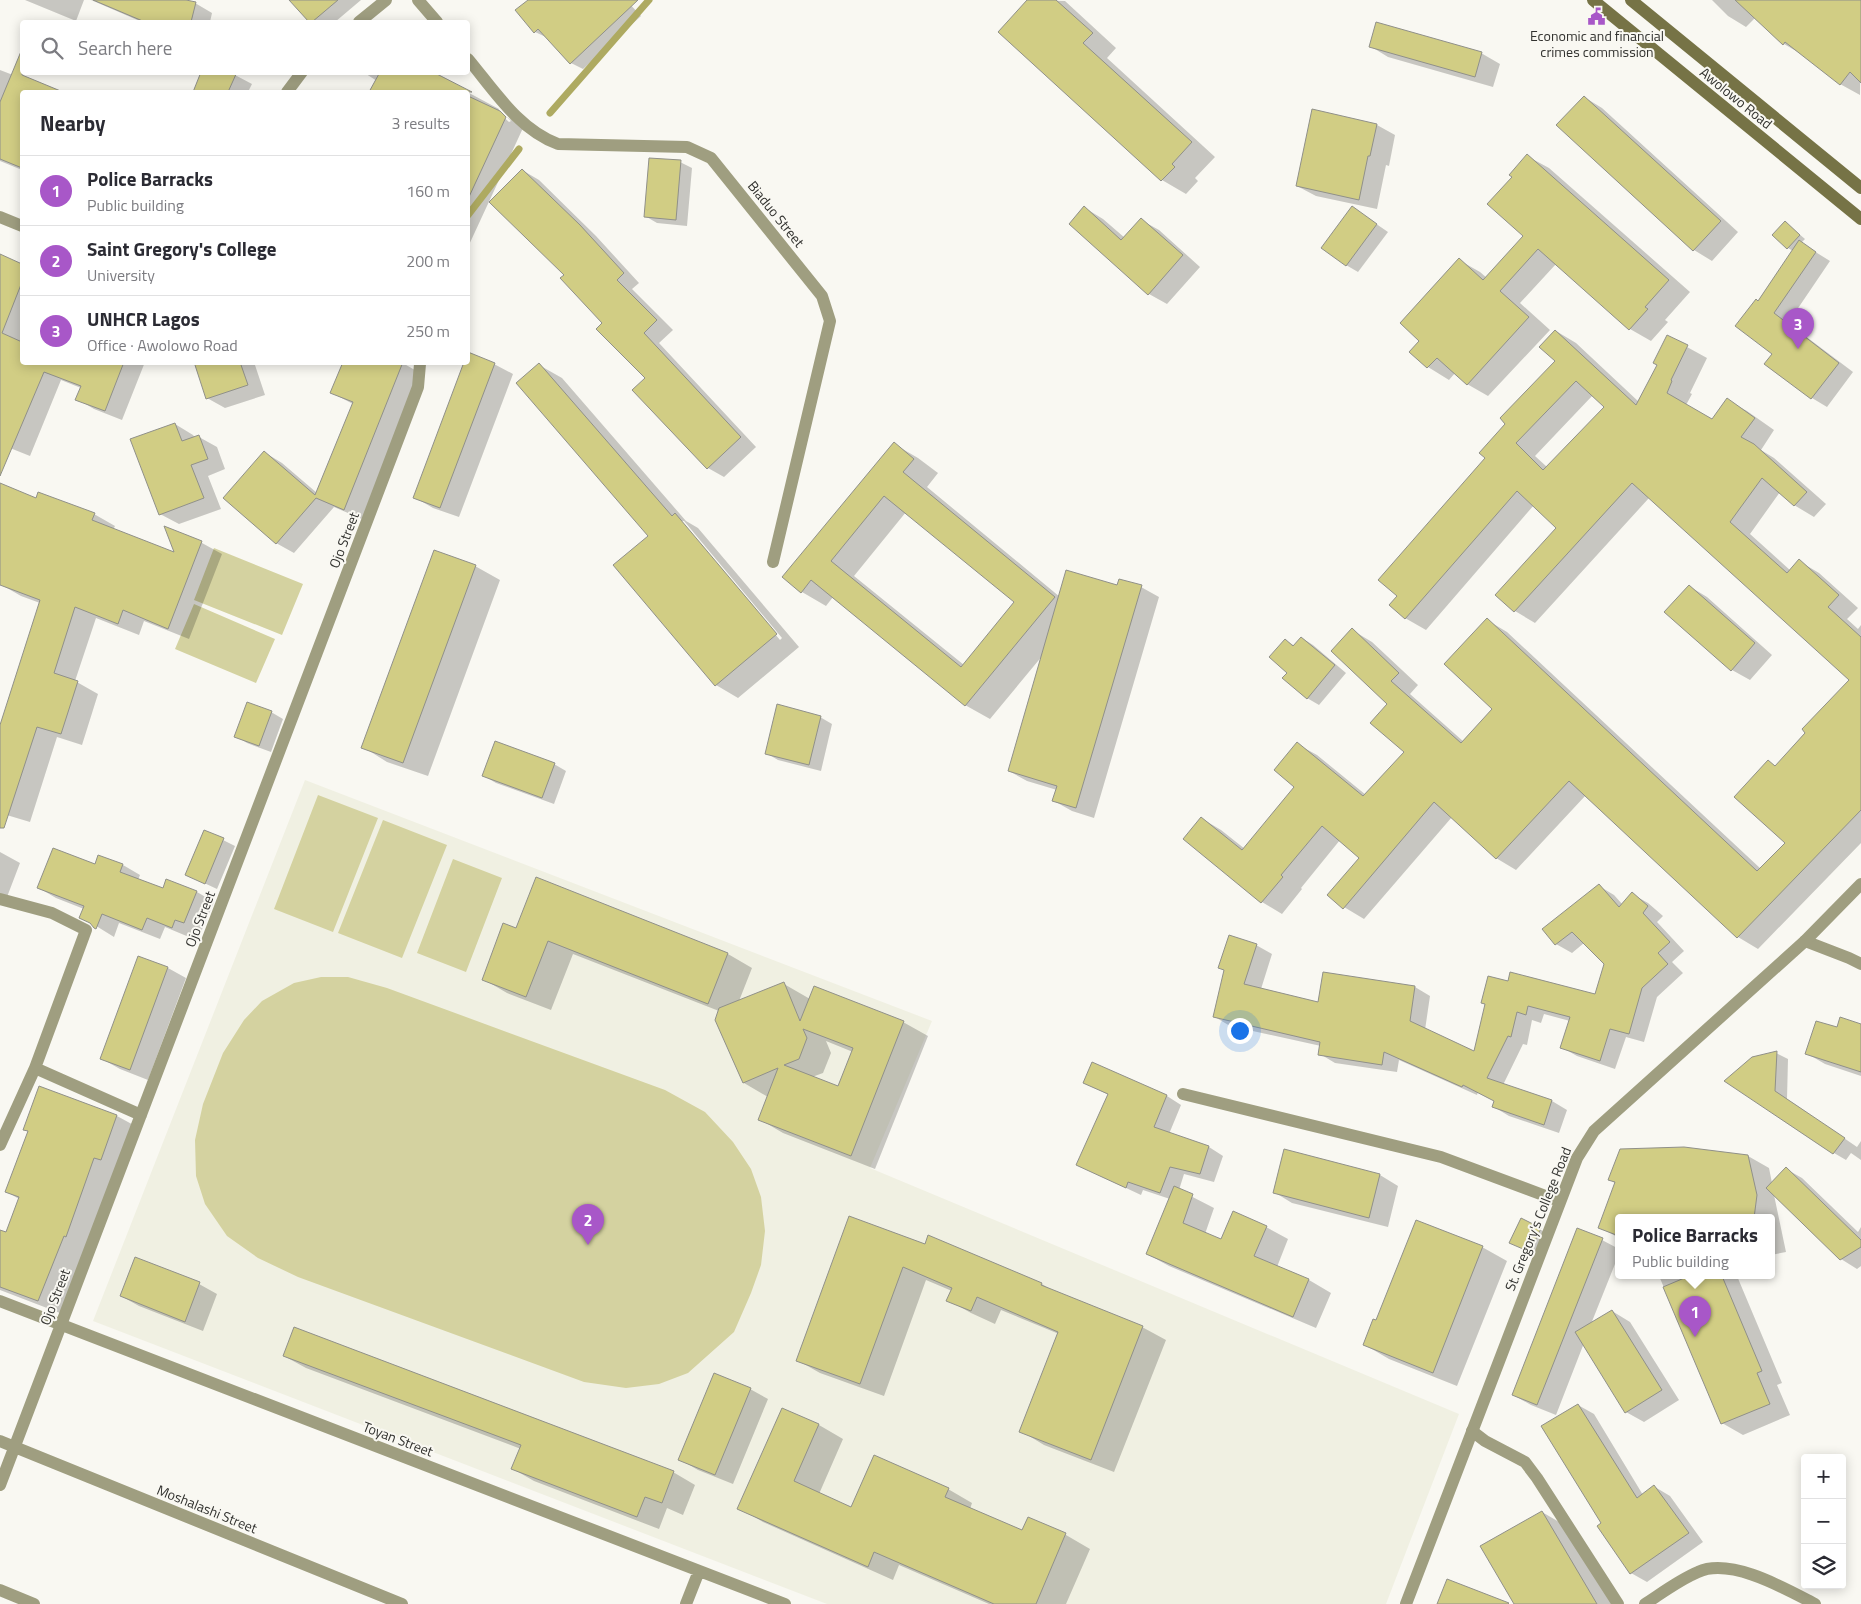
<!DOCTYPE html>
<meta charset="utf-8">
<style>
body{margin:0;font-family:"Titillium Web",sans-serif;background:#f7f7f7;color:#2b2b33}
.controls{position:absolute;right:15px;bottom:15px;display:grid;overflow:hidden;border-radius:5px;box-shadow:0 2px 12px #0003}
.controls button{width:45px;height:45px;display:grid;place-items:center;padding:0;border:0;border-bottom:1px solid #e1e1e2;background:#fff;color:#2b2b33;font:25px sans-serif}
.you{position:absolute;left:1239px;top:1030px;width:18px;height:18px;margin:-12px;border:4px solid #fff;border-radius:50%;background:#1a73e8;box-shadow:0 0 0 8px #1a73e833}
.badge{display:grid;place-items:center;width:32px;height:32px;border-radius:50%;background:#a857c8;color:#fff;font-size:16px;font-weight:700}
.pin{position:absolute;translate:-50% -41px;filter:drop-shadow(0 1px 2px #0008)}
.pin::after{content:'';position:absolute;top:26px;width:18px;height:15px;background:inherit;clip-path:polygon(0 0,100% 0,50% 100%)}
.popup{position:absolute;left:1615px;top:1214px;width:160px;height:65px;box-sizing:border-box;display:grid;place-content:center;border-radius:5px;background:#fff;filter:drop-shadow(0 1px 4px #0005);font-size:16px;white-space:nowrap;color:#7c7c81}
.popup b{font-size:19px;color:#2b2b33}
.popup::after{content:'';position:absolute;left:50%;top:100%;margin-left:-10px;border:10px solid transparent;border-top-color:#fff}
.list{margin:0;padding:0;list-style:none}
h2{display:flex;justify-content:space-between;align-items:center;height:65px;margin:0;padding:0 20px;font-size:21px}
h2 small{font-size:16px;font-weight:400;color:#7c7c81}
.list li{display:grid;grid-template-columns:32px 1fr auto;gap:15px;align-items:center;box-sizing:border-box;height:70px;padding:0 20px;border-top:1px solid #e1e1e2}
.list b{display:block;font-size:19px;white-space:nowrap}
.list p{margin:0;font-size:16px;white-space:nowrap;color:#7c7c81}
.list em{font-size:16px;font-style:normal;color:#7c7c81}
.icon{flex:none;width:28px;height:28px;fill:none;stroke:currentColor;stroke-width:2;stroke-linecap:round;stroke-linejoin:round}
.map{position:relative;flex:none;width:1861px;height:1604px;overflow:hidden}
.search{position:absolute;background:#fff;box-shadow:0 2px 12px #0003;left:20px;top:20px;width:450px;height:55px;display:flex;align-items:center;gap:12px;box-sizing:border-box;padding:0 18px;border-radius:5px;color:#7c7c81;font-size:19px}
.panel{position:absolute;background:#fff;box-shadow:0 2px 12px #0003;left:20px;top:90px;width:450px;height:275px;border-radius:5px}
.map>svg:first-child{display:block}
.built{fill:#f0f0e2}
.green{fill:#d4d2a0}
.shadow{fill:#0003;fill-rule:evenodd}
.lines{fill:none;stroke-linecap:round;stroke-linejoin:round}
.stream{stroke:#aeaa61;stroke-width:7}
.building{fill:#d1cd84;stroke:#909089;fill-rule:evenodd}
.minor{stroke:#9f9e80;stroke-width:12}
.tertiary{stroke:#9f9e80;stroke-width:12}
.secondary{stroke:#767346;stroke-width:12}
.labels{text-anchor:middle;stroke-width:4;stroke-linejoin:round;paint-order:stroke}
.poi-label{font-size:14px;fill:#32322f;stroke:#f9f8f2}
.street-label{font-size:14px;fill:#32322f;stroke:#f9f8f2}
</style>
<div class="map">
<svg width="1861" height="1604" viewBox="0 0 1861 1604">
<rect width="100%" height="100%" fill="#f9f8f2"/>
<!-- built -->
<path class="built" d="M305,780L932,1021L870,1168L1459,1414L1386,1604H827L93,1321Z"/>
<!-- green -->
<path class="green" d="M214,548L303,584L282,635L194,600Z
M194,604L275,639L256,683L175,649Z
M318,795L378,818L333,932L274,909Z
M383,820L447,845L402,958L338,933Z
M453,859L502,878L466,972L417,953Z
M321,977H348L387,988L665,1090L705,1112L733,1142L751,1169L761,1197L765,1231L761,1265L751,1293L734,1332L688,1373L659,1384L626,1388L584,1382L298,1277L258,1258L227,1236L205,1204L196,1176L195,1140L203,1104L223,1053L244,1020L262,1001L294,983Z"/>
<!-- shadow -->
<path class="shadow" d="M25,0H84L76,21Z
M91,0H180L195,3L212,13L210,22H142Z
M290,0H361L335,22H310Z
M530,0H626L641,16L583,69L571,63L548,38L535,32Z
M1028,0L1065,1L1116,48L1107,58L1215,157L1195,178L1198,181L1186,194L1162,180L1000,32Z
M1712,0H1763L1768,5L1746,27L1728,16Z
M1781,0H1861L1860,95L1840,84L1803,55L1784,44Z
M1370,46L1481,53L1500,64L1493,87L1388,57Z
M0,70L13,75V73L61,92H22V170L0,161Z
M203,72L235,75L252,84L248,92H194Z
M363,72H430L499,109L498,112L509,122L511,121L507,117L523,128L468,247V92H371L377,81Z
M1584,97L1602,108L1738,232L1712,261L1694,250L1558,125Z
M1313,111L1377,125L1395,135L1389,166L1386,165L1377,209L1316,196L1297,186Z
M1527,156L1549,168L1690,292L1665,320L1668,322L1651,341L1630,329L1556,264L1520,303L1550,330L1488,396L1467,384L1455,373L1449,380L1428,367L1411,352L1421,341L1459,260L1480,272L1487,278L1525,236L1513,177Z
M680,162L692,168L687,226L657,223L645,216Z
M522,170L539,180L596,236L639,283L632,289L673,330L659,343L756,447L724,477L708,468L647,378L566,275Z
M1085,208L1103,219L1125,238L1141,220L1159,230L1200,267L1167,304L1149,294Z
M1353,208L1388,232L1358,272L1346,265Z
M1785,222L1805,239L1801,243L1830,261L1788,323L1853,372L1827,407L1812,398L1766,363L1774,354L1758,302L1793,251L1788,248Z
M0,256L22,265V335L20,342L22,343V362H145L122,420L94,409L77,399L81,388L61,380L30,456L0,444Z
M1556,331L1576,343L1639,402L1687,347L1707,358L1690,393L1692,394L1686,405L1712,421L1727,400L1747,411L1774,430L1761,450L1774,458L1826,504L1814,517L1794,505L1780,492L1750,534L1791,571L1799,561L1819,573L1858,608L1847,619L1858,629L1861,625V843L1758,949L1738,937L1586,795L1516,870L1496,858L1452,817L1364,919L1344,907L1361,858L1340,840L1301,888L1302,889L1282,914L1262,902L1201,818L1221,830L1245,849L1296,787L1297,744L1317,755L1366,795L1406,752L1389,704L1352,630L1372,642L1418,685L1410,694L1464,742L1494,709L1487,620L1507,632L1761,869L1787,843L1768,762L1776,766L1851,680L1649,498L1535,623L1515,611L1497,595L1557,528L1534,505L1426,630L1405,618L1399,596L1507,424L1556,361ZM1593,395L1606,407L1547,467L1535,456Z
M469,354L494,364L513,374L459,517L433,508L414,497L468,362Z
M195,362H254L265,395L225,408L207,398Z
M341,362H401L420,373L362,519L334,507L294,553L276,543L264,452L282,463L317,493L353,404L332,393L344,364Z
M539,365L562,378L686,521L698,528L799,647L738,698L716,685L650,536ZM681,521H684L782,638L780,640Z
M175,424L193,435L195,438L199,437L217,447L225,469L208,476L221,509L179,524L160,514Z
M894,444L918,458L938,473L927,487L1060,597L1118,587H1141L1159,597L1094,818L1072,811L1054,801L1057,790L1027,781L1009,771L1043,655L990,719L965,705L833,597L826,606L802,592ZM906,512L1016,602L964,665L854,576Z
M0,485L37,499L94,514L115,526L113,530L176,554L166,529L202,543L222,554L189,639L144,621L139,635L96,618L75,681L98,694L82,745L57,737L30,822L0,813V729L40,603L21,596L0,584Z
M475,566L500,580L428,776L387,762L363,747Z
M1689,586L1707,597L1772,655L1750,680L1732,670Z
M1302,638L1313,645L1346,673L1319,705L1307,698L1289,672L1285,640L1295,646Z
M271,712L283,719L271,752L247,743L236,736Z
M820,717L832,724L821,771L778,760L766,753Z
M554,764L566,771L554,804L496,783L484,776Z
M223,840L235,846L217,889L187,875Z
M0,852L20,863L7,897L0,894Z
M99,856L123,865L140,875L138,880L163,890L167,881L197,892L214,902L201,932L192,929L189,937L165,927L160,939L119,923L114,937L93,924L84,909L56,898L39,888L96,866Z
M537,879L728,954L752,968L739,1001L784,984L810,999L815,987L903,1022L928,1036L875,1169L783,1133L759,1119L768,1097L744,1083L719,1011L573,954L551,1010L507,993L483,979L517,930ZM826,1041L853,1052L839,1088L812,1077L823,1073L831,1053Z
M1599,886L1614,895L1623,905L1632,894L1648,903L1663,916L1657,922L1684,951L1672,962L1683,973L1657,997L1644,1042L1626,1037L1615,1069L1577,1056L1561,1047L1570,1021L1544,1014L1541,1023L1532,1020L1527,1045L1523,1044L1503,1085L1552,1101L1567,1110L1559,1133L1509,1116L1494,1107L1496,1101L1478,1092L1477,1095L1399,1060L1397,1072L1335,1063L1320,1054L1321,1046L1230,1026L1215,1017L1256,945L1272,954L1261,989L1320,1003L1415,987L1430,996L1425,1030L1475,1053L1508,982L1596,996L1605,963L1584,943L1572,953L1556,944L1544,929Z
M168,968L186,978L148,1080L120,1069L102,1059Z
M1861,1025V1076L1825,1064L1806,1053L1838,1029Z
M1776,1053L1788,1059L1787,1099L1857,1147L1861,1141V1160L1851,1153L1846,1160L1834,1153L1726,1081Z
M1092,1064L1167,1096L1181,1105L1169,1134L1209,1147L1223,1156L1214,1182L1184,1174L1179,1190L1214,1208L1205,1234L1222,1241L1266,1227L1288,1239L1277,1267L1309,1280L1331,1293L1316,1328L1169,1266L1147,1254L1170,1199L1143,1190L1141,1195L1077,1165L1109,1095L1084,1083Z
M40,1087L117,1116L139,1128L60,1313L0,1290V1231L6,1234L19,1199L7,1192L29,1132L25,1129Z
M1284,1151L1380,1175L1398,1186L1388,1227L1292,1203L1274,1192Z
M1748,1156L1769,1168L1772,1183L1786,1169L1802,1178L1858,1232L1861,1227V1266L1857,1269L1841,1259L1774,1195L1786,1252L1771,1255V1218H1619V1238L1599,1227L1616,1184L1609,1179Z
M1521,1220L1553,1236L1542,1258L1511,1242Z
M929,1237L1042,1284L1056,1293L1142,1327L1166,1340L1114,1472L1044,1445L1021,1431L1059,1334L1001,1310L995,1324L971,1313L948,1300L952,1291L926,1280L884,1396L820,1373L797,1360L925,1246Z
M1602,1240L1619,1249V1254L1591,1324L1612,1311L1630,1322L1679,1400L1644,1422L1626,1412L1584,1343L1556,1415L1531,1405L1513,1395Z
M1482,1247L1507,1261L1457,1386L1389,1359L1365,1345L1376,1321Z
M1659,1276H1737L1782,1383L1777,1385L1790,1415L1743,1435L1722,1423Z
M199,1284L217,1294L203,1331L139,1306L121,1296Z
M284,1356L673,1472L695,1485L683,1515L667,1508L659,1529L534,1481L513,1469L521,1449L306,1368Z
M750,1389L768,1399L733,1484L698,1470L679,1459Z
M1578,1405L1594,1414L1643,1495L1655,1487L1670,1496L1703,1542L1647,1582L1631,1573L1603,1524Z
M782,1409L819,1425L843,1439L819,1494L852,1508L948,1489L972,1503L970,1509L1023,1532L1028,1519L1066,1535L1090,1549L1066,1604H989L899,1565L893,1580L763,1522L739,1508Z
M1542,1512L1566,1526L1612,1604H1515Z"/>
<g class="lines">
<!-- stream -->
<path class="stream" d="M550,113L649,0
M468,215L519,149"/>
</g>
<!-- building -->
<path class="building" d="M93,0H186L196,2L191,22H145Z
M289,0H338L312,22H309Z
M528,0H638L570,64L538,29L534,33L515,10Z
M1027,0H1056L1093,33L1083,43L1192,142L1172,164L1175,167L1161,181L998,32Z
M1735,0H1861V83L1850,72L1840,85L1785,42L1783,45Z
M1376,22L1482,52L1475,77L1369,47Z
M22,49V75L63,92H22V168L0,159V102Z
M201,72H237L228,92H193Z
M380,72H433L472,92H369Z
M468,96L500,111L506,117L468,199Z
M1584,96L1721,221L1693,251L1556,125Z
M1312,109L1377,124L1370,156H1368L1359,200L1296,186Z
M1527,154L1669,280L1645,307L1648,309L1629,330L1538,249L1500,291L1529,317L1467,385L1437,358L1427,368L1409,352L1419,341L1400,323L1459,258L1483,280L1523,236L1487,204L1512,177L1509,175Z
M649,158L681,160L676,220L644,217Z
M522,169L580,225L624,273L617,280L657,320L644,333L741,437L707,469L632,390L645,378L596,329L602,323L560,278L564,275L489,202Z
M1084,206L1121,240L1141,218L1183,255L1148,295L1069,224Z
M1352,206L1377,224L1346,266L1321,248Z
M1785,221L1800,235L1787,249L1772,235Z
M1799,240L1816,252L1774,313L1839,363L1811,399L1764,364L1772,354L1735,326L1756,299L1758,301Z
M0,254L22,264V282L2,333L22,342V362H124L105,411L75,400L81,386L44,372L0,476Z
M1555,330L1636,405L1657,365L1653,363L1667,335L1688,345L1671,380L1672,381L1667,393L1712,419L1727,398L1755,418L1741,437L1754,444L1807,492L1794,506L1762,478L1730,522L1787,573L1799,559L1839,595L1828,607L1861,637V810L1737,938L1569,781L1496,859L1434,802L1343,909L1327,895L1359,858L1322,826L1281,875L1283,877L1261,903L1183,839L1201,817L1242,850L1294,787L1274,770L1297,742L1363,796L1404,752L1370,723L1387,704L1331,651L1352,628L1399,673L1391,681L1461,743L1492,709L1444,664L1487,618L1757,871L1785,843L1734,797L1768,760L1775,766L1805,733L1802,729L1849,680L1632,483L1514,612L1495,595L1556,528L1517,491L1405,619L1389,605L1397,596L1378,580L1485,458L1479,453L1505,424L1500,418L1555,361L1539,347ZM1576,381L1604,407L1543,470L1516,443Z
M468,352L495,363L440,508L413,498L464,362H468Z
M194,362H240L248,385L206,399Z
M343,362H403L344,510L316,498L276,544L223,498L264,451L315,495L353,402L330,393Z
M539,363L672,516L675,513L777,634L715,686L613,565L648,536L516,383Z
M175,423L182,441L199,435L208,459L191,465L204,498L159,515L130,439Z
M894,442L914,459L903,472L1055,597L965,706L811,580L801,593L782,577ZM884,496L1014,602L961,667L831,561Z
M0,483L36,498L38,492L95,513L92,520L174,552L164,526L202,541L168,629L123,610L118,624L75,607L54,673L78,681L61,734L37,727L4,828H0V725L40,600L0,585Z
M434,550L476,565L403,763L361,748Z
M1066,570L1117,585L1119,579L1142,585L1076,808L1052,801L1057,786L1008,771Z
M1689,585L1755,643L1731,671L1664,612Z
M1301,637L1335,665L1307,699L1282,678L1287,673L1269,657L1285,639L1293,646Z
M247,702L272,711L259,746L234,737Z
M777,704L821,716L809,765L765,754Z
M495,741L555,763L542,798L482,776Z
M204,830L224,838L205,884L185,875Z
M53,848L95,864L98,855L123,864L120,872L163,888L166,879L197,891L184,923L175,920L172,928L147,918L142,930L102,914L96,929L94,928L90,923L79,918L84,906L37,888Z
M536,877L728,953L708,1004L548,941L526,997L482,980L503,923L516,928Z
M1599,884L1619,907L1632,892L1648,906L1643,913L1670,942L1658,953L1668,964L1642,988L1629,1034L1610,1029L1600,1061L1560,1048L1570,1017L1528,1006L1526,1015L1517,1012L1511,1037L1508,1036L1487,1078L1552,1100L1544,1125L1492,1107L1494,1101L1463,1085L1462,1087L1384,1052L1382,1065L1318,1055L1320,1042L1213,1017L1224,970L1218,968L1229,935L1257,944L1244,984L1318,1002L1323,972L1415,986L1410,1021L1474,1051L1485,1004L1481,1003L1488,976L1508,981L1510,972L1595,994L1604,964L1572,932L1555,945L1542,929Z
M138,956L168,967L130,1070L100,1059Z
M784,982L800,1021L814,986L904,1021L851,1156L758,1120L778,1068L743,1083L715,1020L719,1008ZM803,1029L853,1048L838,1086L784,1065L799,1059L807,1038Z
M1840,1017L1861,1024V1072L1805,1054L1816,1021L1837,1027Z
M1777,1051L1775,1091L1845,1138L1833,1154L1724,1081L1752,1057Z
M1092,1062L1167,1095L1154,1127L1209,1146L1200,1174L1170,1167L1160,1193L1128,1182L1126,1188L1076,1165L1108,1094L1083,1083Z
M39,1086L117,1115L101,1160L94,1158L66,1237L64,1236L38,1301L0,1287V1230L6,1232L19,1197L5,1192L28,1131L23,1130Z
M1684,1147L1748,1155L1757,1195L1754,1218H1619V1236L1598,1228L1615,1182L1608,1180L1620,1149Z
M1284,1149L1380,1174L1369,1218L1273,1193Z
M1786,1167L1861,1240V1247L1840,1260L1766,1188Z
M1174,1186L1193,1194L1183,1223L1221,1239L1233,1211L1267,1226L1254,1256L1309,1279L1293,1317L1146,1254Z
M849,1216L925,1244L928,1235L1042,1283L1041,1285L1143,1326L1091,1460L1019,1432L1058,1332L977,1297L971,1311L946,1301L952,1288L903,1267L860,1384L796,1361Z
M1521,1218L1541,1228L1530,1252L1509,1243Z
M1416,1220L1483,1246L1433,1373L1363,1345L1373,1319L1376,1320Z
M1577,1228L1603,1238L1537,1405L1512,1395Z
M135,1257L200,1282L185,1322L120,1296Z
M1689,1276H1722L1762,1371L1757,1373L1770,1404L1721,1424L1663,1287Z
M1612,1310L1662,1390L1625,1413L1575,1332Z
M294,1327L674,1471L662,1503L645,1497L637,1517L511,1469L521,1445L283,1356Z
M714,1373L751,1388L715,1475L678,1460Z
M1578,1404L1637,1498L1654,1485L1689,1533L1630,1574L1597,1526L1601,1523L1541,1426Z
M782,1408L819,1424L794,1481L851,1507L874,1455L949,1488L945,1497L1022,1530L1028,1517L1066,1533L1036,1604H994L874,1552L868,1567L737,1509Z
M1542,1511L1597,1604H1514L1480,1546Z
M1447,1579L1509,1603L1508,1604H1437Z"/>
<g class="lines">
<!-- minor -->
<path class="minor" d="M418,0L437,22
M359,22L386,0
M468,59C494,90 518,129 558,144L687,147L711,158L822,296L830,321L773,562
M287,92L302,72
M0,217L22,226
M0,899L52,913L86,930L35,1068L0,1145
M1805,941L1849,958L1861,964
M35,1068L141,1115
M1183,1094L1441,1157L1559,1201
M0,1301L785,1604
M1472,1431L1485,1441L1525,1462L1537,1478L1618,1604
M0,1441L402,1604
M0,1485L418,387L420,364L419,362
M0,1590L34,1604
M686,1604L699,1571
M1645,1604C1662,1593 1679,1580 1698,1572C1731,1557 1786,1589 1815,1604"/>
<!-- tertiary -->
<path class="tertiary" d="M1406,1604L1577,1158L1594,1131L1805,941L1861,884"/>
<!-- secondary -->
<path class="secondary" d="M1593,0L1861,219
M1631,0L1861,188"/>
</g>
<!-- icons -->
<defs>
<symbol id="civic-bare" viewBox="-9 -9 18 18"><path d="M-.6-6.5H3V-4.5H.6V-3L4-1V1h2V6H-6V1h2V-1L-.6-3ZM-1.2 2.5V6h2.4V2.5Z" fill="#a857c8" stroke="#f9f8f2" stroke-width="2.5" paint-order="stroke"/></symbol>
</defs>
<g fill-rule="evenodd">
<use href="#civic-bare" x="1584" y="4" width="25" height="25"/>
</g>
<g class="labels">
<!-- poi labels -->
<g class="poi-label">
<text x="1597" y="41">Economic and financial<tspan x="1597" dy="16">crimes commission</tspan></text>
</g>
<!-- street labels -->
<g class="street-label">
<text transform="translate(1736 98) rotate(39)" y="5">Awolowo Road</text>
<text transform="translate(776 214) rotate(51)" y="5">Biaduo Street</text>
<text transform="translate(344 540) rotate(-69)" y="5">Ojo Street</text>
<text transform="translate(200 919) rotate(-69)" y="5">Ojo Street</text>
<text transform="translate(1538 1219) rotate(-68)" y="5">St. Gregory's College Road</text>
<text transform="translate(55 1297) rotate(-69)" y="5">Ojo Street</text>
<text transform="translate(398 1439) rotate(21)" y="5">Toyan Street</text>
<text transform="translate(207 1509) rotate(22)" y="5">Moshalashi Street</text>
</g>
</g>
</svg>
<div class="controls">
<button>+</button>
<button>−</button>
<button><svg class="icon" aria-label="layers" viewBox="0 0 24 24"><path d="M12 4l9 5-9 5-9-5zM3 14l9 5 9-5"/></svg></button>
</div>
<div class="you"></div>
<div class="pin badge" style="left:1695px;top:1337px">1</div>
<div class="popup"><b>Police Barracks</b>Public building</div>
<div class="pin badge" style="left:588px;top:1245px">2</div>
<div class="pin badge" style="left:1798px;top:349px">3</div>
<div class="search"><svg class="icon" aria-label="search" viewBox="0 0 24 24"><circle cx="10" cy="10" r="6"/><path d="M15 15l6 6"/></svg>Search here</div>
<section class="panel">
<h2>Nearby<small>3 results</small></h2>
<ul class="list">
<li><span class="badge">1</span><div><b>Police Barracks</b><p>Public building</p></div><em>160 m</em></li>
<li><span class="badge">2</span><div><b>Saint Gregory's College</b><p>University</p></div><em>200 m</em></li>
<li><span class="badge">3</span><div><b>UNHCR Lagos</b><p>Office · Awolowo Road</p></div><em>250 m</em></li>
</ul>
</section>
</div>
